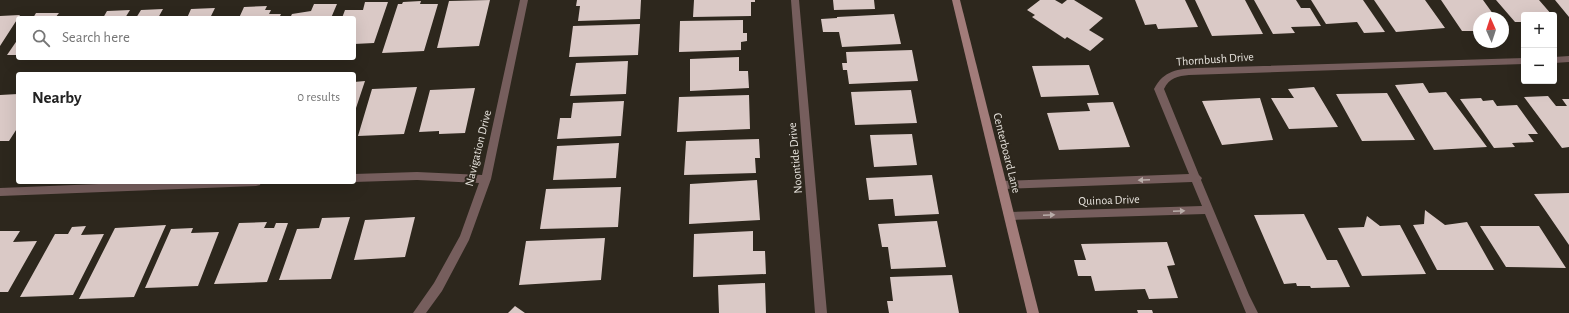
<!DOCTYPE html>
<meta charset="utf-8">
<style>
body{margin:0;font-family:"Alegreya Sans",sans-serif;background:#f2f2f2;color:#222}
.controls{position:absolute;right:12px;top:12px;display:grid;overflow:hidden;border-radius:4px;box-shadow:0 4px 16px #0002}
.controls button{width:36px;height:36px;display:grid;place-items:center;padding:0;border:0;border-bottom:1px solid #e0e0e0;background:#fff;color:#222;font:20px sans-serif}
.compass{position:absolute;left:1473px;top:12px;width:36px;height:36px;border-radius:50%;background:#fff;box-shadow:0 4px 16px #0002;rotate:357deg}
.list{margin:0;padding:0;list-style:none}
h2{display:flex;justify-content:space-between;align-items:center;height:52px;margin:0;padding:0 16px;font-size:17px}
h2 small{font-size:13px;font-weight:400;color:#767676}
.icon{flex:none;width:22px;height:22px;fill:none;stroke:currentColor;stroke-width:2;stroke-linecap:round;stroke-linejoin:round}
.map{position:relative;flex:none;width:1569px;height:313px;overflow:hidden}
.search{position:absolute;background:#fff;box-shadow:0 4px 16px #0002;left:16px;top:16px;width:340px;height:44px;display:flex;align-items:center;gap:10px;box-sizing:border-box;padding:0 14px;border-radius:4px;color:#767676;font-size:15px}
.panel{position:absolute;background:#fff;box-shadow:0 4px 16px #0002;left:16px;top:72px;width:340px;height:112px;border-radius:4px}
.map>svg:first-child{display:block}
.building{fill:#dac9c6}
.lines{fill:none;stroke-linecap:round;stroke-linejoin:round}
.street{fill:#765e5d;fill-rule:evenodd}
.secondary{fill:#a27c7a;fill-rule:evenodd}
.oneway{fill:#b9ada9}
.labels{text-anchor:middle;stroke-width:4;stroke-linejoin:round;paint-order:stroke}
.street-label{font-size:12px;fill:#e6e2dc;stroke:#2d271d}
</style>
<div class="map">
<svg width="1569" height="313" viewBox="0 0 1569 313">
<rect width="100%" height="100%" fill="#2d271d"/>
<!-- building -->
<path class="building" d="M490,0L479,46L437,48L449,1Z
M577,0H641L640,19L578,21L580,6H576Z
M694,0H755V2H751V16L693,17Z
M833,0H874L875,9L834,10Z
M1040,0H1055L1062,4L1067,0H1074L1103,18L1089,30L1104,39L1090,51L1067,37L1065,39L1032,17L1035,15L1027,10Z
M1135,0H1185L1198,27L1158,29L1156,24L1145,25Z
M1195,0H1245L1263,34L1212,36Z
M1254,0H1296L1301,8H1310L1321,26L1291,27L1295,33L1273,34Z
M1311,0H1363L1385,32L1364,33L1357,22L1326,24Z
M1374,0H1425L1445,28L1396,32Z
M1441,0H1483L1496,18H1479V31H1462Z
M1496,0H1539L1552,15H1524V22H1515Z
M1555,0H1569V17Z
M421,1L420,4H438L424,51L382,53L398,4H402L403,2Z
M365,2H388L374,43L354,44V18H342L345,10H363Z
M314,4H337L331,18H290L292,14L311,11Z
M267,6L265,10H271L269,14H281L279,18H239L244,7Z
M215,8L210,18H187L191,9Z
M163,9L158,18H136L141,10Z
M130,10L125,18H103L107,11Z
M36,13H59L55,18H33Z
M894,14L901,44L842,47L839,32H823L821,19L837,18V17Z
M20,15L0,46V16Z
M743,20V33H747V41L741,42V50L679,52L680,21Z
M640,24L638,55L569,57L573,26Z
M18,39V55H7Z
M912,50L918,81L849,84L847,70H843L842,63H847L846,52Z
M739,57V71H748L749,88L690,91V59Z
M628,61L626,94L570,96L576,63Z
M1089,65L1099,95L1041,97L1032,66Z
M365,81L354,114V82Z
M1423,83L1429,93L1446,92L1487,147L1434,150L1395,85Z
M417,87L404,134L358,136L372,89Z
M1314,87L1338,127L1289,129L1271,98H1294L1288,89Z
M475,88L465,133L439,134V131L419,132L430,90Z
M911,90L917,123L855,125L851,92Z
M1387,93L1415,140L1362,141L1336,94Z
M18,94V127L9,141H0V95Z
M749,95L750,129L677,132L679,97Z
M1548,96L1556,106H1567L1562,99H1569V147L1562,148L1524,97Z
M1260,98L1273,140L1222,145L1202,101Z
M1481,98L1483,101L1493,100L1497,106L1517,105L1538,134H1528L1534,142L1512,143L1515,147L1494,148L1460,99Z
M624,101L621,136L557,139L560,118H571L573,103Z
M1113,102L1130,147L1059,150L1047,113L1090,111L1087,103Z
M912,134L917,165L874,167L870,135Z
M759,139L760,158H755L756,173L684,175L686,141Z
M619,143L616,178L553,180L557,146Z
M932,175L939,214L895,216L893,199L869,200L866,178Z
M757,180L760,220L689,224L690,184Z
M621,187L618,227L540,229L546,189Z
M1569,193V245L1534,194Z
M1425,210L1445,225L1467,222L1494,270H1437L1413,225L1424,224Z
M1304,214L1327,260H1337L1350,287L1311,288L1310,286H1297L1296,283L1284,284L1254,215Z
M1367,216L1380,226L1400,225L1426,274L1362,276L1338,228L1364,227Z
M350,217L331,279L279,280L297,229L319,228L322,218Z
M415,217L405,257L354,260L365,220Z
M937,221L946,267L891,269L888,247H882L878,224Z
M267,222L264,228H274L276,223H288L267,282L214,284L239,223Z
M166,225L134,297L79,299L115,228Z
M86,226L81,235L104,234L73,295L20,297L55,234H68L72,227Z
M1480,226H1539L1566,268L1506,267Z
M193,228L191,233L219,232L198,286L145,288L171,229Z
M0,231H20L13,242L37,241L8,292H0Z
M753,231V251H765L766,274L693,277L694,234Z
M605,238L601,280L519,285L526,241Z
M1167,242L1175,265L1167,266L1178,298L1149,299L1145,289L1095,291L1091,276H1078L1074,260H1086L1081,244Z
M952,275L959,313H889L887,301H893L890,277Z
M765,283L766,313H719L718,285Z
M515,306L525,313H508Z
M1137,310H1152L1153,313H1138Z"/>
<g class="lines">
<!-- street -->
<path class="street" d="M520,0H528L491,179L469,240L442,291L426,313H413L434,283L460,236L479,183L417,180L354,182V174L417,172L482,175Z
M791,0H799L827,313H815Z
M1569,56V62L1554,63V57Z
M1524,58V64L1189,75C1178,76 1169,78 1164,89L1199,175L1202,178L1201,180L1249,295L1258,313H1246L1205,214L1010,220L1006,219L1005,216L1006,213L1010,212L1202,206L1192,182L1002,189L998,188L997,185L998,182L1002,181L1189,174L1154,89C1164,70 1178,69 1197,68Z
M148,182H261L260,185L256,186L0,196V188Z"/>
<!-- secondary -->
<path class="secondary" d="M952,0H960L1039,313H1027Z"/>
</g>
<!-- one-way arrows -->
<defs><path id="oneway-solid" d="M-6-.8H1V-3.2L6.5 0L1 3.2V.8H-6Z"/></defs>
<g class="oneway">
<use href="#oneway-solid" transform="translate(1144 180) rotate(178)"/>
<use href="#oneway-solid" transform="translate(1179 211) rotate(-2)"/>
<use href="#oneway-solid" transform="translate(1049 215) rotate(-2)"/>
</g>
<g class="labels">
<!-- street labels -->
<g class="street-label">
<text transform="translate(1215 59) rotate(-4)" y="4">Thornbush Drive</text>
<text transform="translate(478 148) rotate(-76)" y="4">Navigation Drive</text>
<text transform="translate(1007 153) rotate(76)" y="4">Centerboard Lane</text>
<text transform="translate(795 158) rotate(-95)" y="4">Noontide Drive</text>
<text transform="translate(1109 200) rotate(-2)" y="4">Quinoa Drive</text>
</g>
</g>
</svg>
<div class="controls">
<button>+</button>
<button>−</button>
</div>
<svg class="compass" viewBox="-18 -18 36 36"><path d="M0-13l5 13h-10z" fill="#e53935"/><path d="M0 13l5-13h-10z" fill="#767676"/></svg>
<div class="search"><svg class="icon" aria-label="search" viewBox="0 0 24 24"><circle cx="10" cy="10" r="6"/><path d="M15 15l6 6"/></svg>Search here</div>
<section class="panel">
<h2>Nearby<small>0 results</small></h2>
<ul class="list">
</ul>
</section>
</div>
